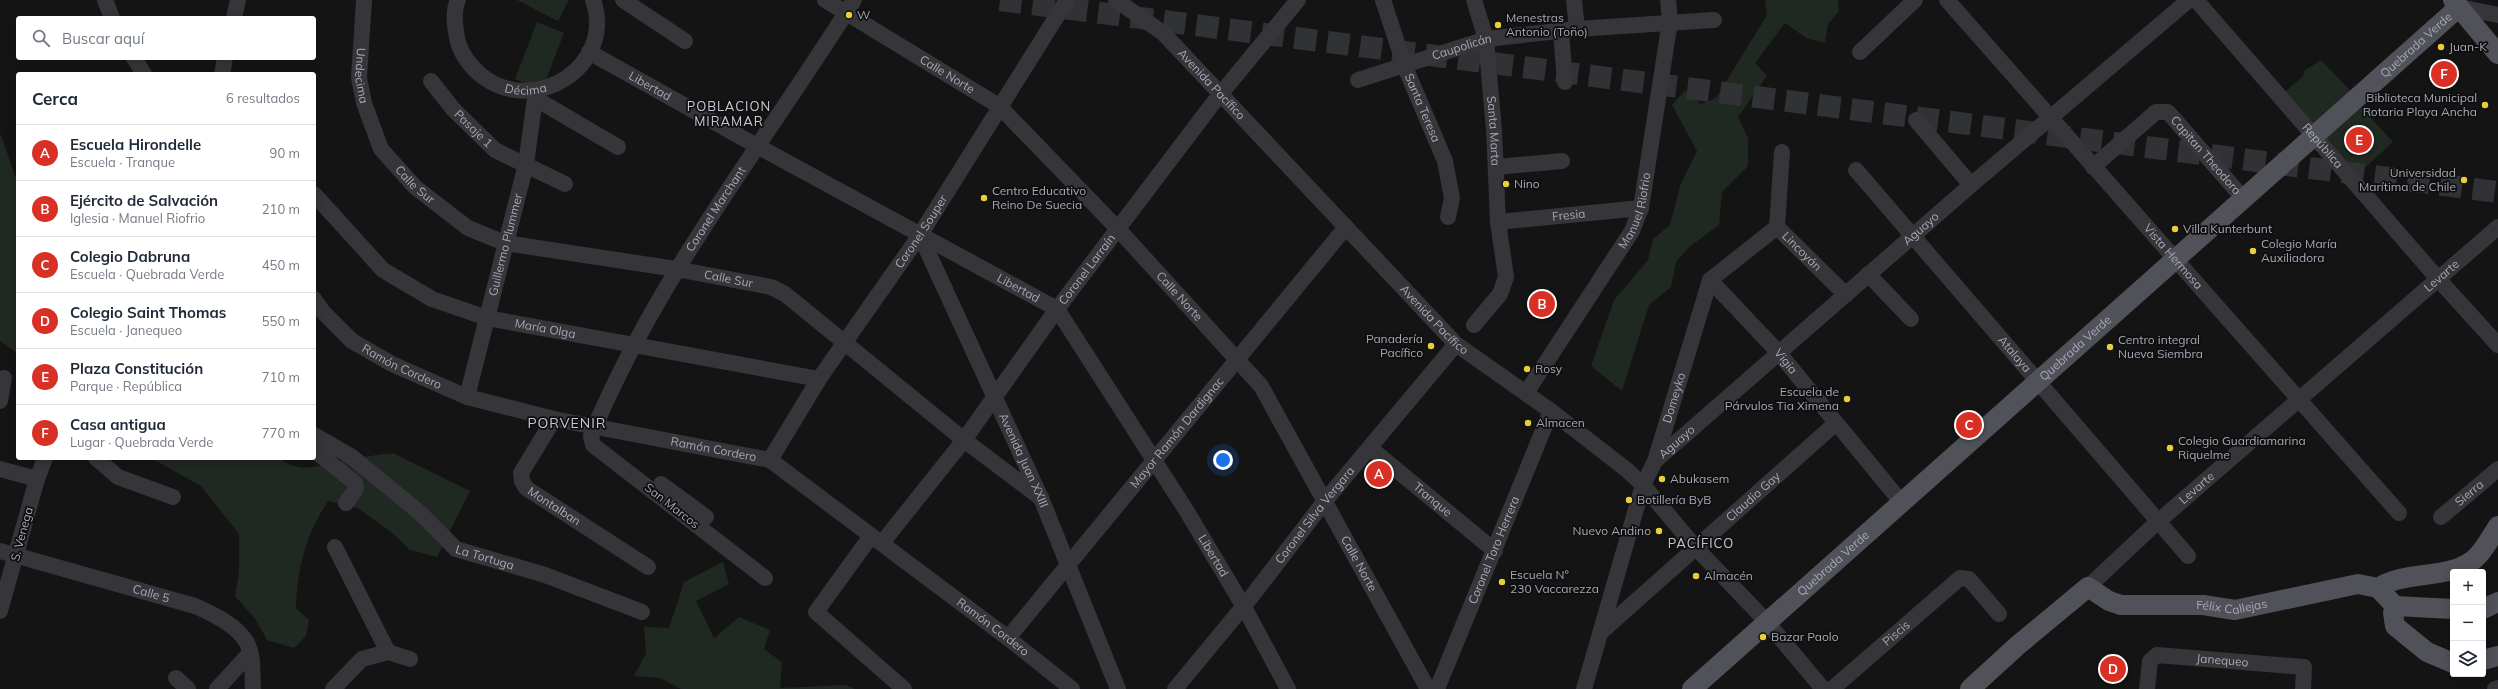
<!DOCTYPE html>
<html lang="es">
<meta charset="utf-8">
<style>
body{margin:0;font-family:Mulish,sans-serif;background:#f6f6f7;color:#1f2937}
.controls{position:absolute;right:12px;bottom:12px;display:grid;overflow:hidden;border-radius:4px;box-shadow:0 2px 10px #0003}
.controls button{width:36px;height:36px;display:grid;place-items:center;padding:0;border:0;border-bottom:1px solid #e0e1e3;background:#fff;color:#1f2937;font:20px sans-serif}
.you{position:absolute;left:1223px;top:460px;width:14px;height:14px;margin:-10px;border:3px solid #fff;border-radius:50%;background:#1a73e8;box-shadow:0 0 0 6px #1a73e833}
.badge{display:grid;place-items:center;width:26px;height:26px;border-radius:50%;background:#d93025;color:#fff;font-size:13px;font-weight:700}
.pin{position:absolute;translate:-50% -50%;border:2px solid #fff;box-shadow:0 1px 4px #0006}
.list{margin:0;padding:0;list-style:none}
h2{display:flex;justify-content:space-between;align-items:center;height:52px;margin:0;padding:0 16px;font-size:17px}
h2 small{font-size:13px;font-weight:400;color:#747a83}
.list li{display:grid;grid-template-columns:26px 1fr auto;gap:12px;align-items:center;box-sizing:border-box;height:56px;padding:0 16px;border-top:1px solid #e0e1e3}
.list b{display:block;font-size:15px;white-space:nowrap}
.list p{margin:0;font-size:13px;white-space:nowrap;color:#747a83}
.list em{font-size:13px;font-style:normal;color:#747a83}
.icon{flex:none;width:22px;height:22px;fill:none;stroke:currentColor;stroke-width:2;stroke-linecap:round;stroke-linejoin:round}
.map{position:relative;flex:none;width:2498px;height:689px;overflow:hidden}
.search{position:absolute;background:#fff;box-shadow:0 2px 10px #0003;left:16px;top:16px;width:300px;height:44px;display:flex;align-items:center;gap:10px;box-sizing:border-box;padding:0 14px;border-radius:4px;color:#747a83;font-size:15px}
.panel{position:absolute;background:#fff;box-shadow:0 2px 10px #0003;left:16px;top:72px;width:300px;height:388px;border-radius:4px}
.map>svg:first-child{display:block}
.green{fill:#202822}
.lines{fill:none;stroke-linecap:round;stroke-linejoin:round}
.highway-tunnel{stroke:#313235;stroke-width:22;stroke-dasharray:22 11;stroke-linecap:butt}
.minor{stroke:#35353a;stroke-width:16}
.major{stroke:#515159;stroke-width:20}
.poi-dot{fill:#eace37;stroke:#0f0f10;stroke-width:1.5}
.labels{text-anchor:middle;stroke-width:3.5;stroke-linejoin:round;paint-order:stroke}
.poi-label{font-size:12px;fill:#a6a8b5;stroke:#0f0f10;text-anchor:start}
.street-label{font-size:12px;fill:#a6a8b5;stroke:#0f0f10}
.neighbourhood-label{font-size:13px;letter-spacing:1px;fill:#c7c8d1;stroke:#0f0f10}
.quarter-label{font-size:14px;letter-spacing:1px;fill:#c7c8d1;stroke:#0f0f10}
</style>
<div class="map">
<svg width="2498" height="689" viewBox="0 0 2498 689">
<rect width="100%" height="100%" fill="#141415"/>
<!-- green -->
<path class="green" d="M517,0H569L558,21Z
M1765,0H1838L1839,11L1828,24L1825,43L1806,38L1785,23L1755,63L1767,76L1738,117L1748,138V166L1722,192L1719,225L1689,247L1676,262L1671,287L1649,305L1622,391L1591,366L1614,300L1648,260L1653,239L1670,225L1680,186L1697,151L1672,105L1685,90L1701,104L1716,98L1767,15Z
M537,22L564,33L542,90L515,79Z
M2321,60L2353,93L2314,125L2285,92L2303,76L2304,71Z
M2360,106L2393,142L2358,174L2325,138Z
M0,133L18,183V354L0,341Z
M393,453L470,491L437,557L410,550L391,532L358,508L328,501C305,537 298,566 296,608L309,620L306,636L294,648L267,640L256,620L235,596L239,572V534L201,486L151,458H279C301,475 319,465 344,460C360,457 377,455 393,453Z
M723,562L729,584L696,601L714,638L739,617L770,630L764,649L782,662L780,688L846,685L855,689H681L660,678L634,676L646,653L644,627L669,628L684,582Z"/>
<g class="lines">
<!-- highway-tunnel -->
<path class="highway-tunnel" d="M1000,0L2498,192"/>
<!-- minor -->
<g class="minor">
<path d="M105,0L112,18"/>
<path id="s1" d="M364,0L359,78L364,103L381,149L415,187L468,228L505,243L676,269L771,287L785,294L964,440L1041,498"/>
<path id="s2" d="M458,0C452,13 455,29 458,42C462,56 471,67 482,76C535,117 616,66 593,0"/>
<path d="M623,0L685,41"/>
<path id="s3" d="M825,0L999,106L1118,229L1261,386L1428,689"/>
<path id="s4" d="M1116,0L1163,33L1456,344L1551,411L1627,470L1643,485L1696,548L1767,622L1823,689"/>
<path id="s5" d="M1383,0L1405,67L1445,161L1452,198L1448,217"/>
<path id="s6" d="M1474,0L1486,39L1494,130L1498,222L1506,277L1500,294L1474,325"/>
<path d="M1574,0L1577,29"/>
<path id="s7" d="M1947,0L2399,513"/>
<path id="s8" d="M2196,0L2439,280L2498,345"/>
<path d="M2459,7L2498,15"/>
<path d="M234,18L238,0"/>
<path d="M1561,31L1565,82"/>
<path id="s9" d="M589,52L757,146L1057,309L1186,510L1244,607L1288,689"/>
<path d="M1860,52L1915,0"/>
<path d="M134,58L144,74"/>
<path d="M222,74L225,58"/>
<path id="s10" d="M1358,80L1486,39L1577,29L1714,20"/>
<path id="s11" d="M431,81L453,109L495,150L565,184"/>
<path d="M536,99L618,147"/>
<path d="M1916,120L1971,185"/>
<path id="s12" d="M1782,152L1777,227L1846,295"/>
<path d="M1496,167L1562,161"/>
<path id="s13" d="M2093,167L2156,112H2168L2243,198"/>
<path id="s14" d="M1856,170L2188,556"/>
<path id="s15" d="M314,194L383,270L432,299L487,318L819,379"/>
<path id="s16" d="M1498,222L1641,208"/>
<path id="s17" d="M920,235L1041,498L1118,689"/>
<path d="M1868,274L1911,319"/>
<path id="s18" d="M1710,280L1779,353L1902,503"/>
<path id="s19" d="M314,299L323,312L352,341L392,364L467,397L554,419L770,460L1008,638L1072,689"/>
<path id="s20" d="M1526,393L1632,231L1641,208L1670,21L1668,0"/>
<path id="s21" d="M467,397L526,164L536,91"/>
<path d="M0,401L4,378"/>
<path id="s22" d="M554,419L521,473L522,481L526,488L648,567"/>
<path id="s23" d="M314,435L352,457L420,513L456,549L545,575L642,612"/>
<path id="s24" d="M1370,448L1495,551"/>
<path d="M314,450L355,483L356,489L346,503"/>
<path d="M96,458L118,477L173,497"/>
<path id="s25" d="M770,460L819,379L920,235L1067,0"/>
<path id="s26" d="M1655,461L1971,185L2189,0"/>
<path d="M0,469L37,479L0,611"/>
<path d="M36,482L45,458"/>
<path d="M661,484L706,517"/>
<path id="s27" d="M2441,517L2498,469"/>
<path d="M871,536L816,612L904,689"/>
<path id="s28" d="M882,543L964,440L1057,309L1214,102L1298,0"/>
<path d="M335,547L388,652"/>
<path id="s29" d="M0,551L195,606C213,614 237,625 247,643C254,656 252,675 253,689"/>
<path id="s30" d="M765,578L593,445L591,436C656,278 764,144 854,0"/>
<path id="s31" d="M2088,587L2153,526L2498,227"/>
<path id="s32" d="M1600,633L1836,423"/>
<path id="s33" d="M1008,638L1346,227"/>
<path d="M176,678L188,689"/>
<path d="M217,689L250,653"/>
<path d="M333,689L362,659L388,652L410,659"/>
<path id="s34" d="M1175,689L1252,596L1324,502L1456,344"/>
<path id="s35" d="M1437,689L1551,411"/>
<path id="s36" d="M1584,689L1643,485L1655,461L1710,280L1777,227"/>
<path id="s37" d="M1832,689L1960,578L1969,579L1999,614"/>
<path id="s38" d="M2147,689L2150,661L2157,655L2304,667L2303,689"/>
<path d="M2495,689L2498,688"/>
</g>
<!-- major -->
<g class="major">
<path d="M2453,0L2498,54"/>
<path d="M2378,588C2405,570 2445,580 2472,561C2482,554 2491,537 2498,526"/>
<path d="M2395,606L2393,613L2395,626L2427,652L2453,663"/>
<path d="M2395,606L2453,609"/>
<path d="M2483,609L2498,602"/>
<path d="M2483,660L2498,656"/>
<path id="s39" d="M1692,689L2459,7"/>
<path id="s40" d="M1970,689L2017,646L2088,587L2109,601L2121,605H2203L2235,610L2358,584L2378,588L2395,606"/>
</g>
</g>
<!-- markers -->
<g class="poi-dot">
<circle cx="849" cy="15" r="4"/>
<circle cx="1498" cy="25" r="4"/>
<circle cx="2441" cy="47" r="4"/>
<circle cx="2485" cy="105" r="4"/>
<circle cx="2464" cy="180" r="4"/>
<circle cx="1506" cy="184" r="4"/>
<circle cx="984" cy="198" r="4"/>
<circle cx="2175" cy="229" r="4"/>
<circle cx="2253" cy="251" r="4"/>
<circle cx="1431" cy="346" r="4"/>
<circle cx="2110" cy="347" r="4"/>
<circle cx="1527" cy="369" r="4"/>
<circle cx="1847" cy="399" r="4"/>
<circle cx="1528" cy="423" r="4"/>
<circle cx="2170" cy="448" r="4"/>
<circle cx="1662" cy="479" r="4"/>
<circle cx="1629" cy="500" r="4"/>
<circle cx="1659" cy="531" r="4"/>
<circle cx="1696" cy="576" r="4"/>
<circle cx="1502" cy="582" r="4"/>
<circle cx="1763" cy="637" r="4"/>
</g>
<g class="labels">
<!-- poi labels -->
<g class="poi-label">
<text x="857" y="19">W</text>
<text x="1506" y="22">Menestras<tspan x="1506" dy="14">Antonio (Toño)</tspan></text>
<text x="2449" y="51">Juan-K</text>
<text x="2477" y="102" text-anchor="end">Biblioteca Municipal<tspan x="2477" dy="14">Rotaria Playa Ancha</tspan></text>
<text x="2456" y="177" text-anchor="end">Universidad<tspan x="2456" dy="14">Marítima de Chile</tspan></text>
<text x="1514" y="188">Nino</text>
<text x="992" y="195">Centro Educativo<tspan x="992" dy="14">Reino De Suecia</tspan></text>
<text x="2183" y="233">Villa Kunterbunt</text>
<text x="2261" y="248">Colegio María<tspan x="2261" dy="14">Auxiliadora</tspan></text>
<text x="1423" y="343" text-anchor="end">Panadería<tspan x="1423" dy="14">Pacífico</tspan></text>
<text x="2118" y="344">Centro integral<tspan x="2118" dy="14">Nueva Siembra</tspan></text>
<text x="1535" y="373">Rosy</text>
<text x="1839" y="396" text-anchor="end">Escuela de<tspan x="1839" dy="14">Párvulos Tia Ximena</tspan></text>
<text x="1536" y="427">Almacen</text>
<text x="2178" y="445">Colegio Guardiamarina<tspan x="2178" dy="14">Riquelme</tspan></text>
<text x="1670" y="483">Abukasem</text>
<text x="1637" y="504">Botillería ByB</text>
<text x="1651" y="535" text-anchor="end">Nuevo Andino</text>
<text x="1510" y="579">Escuela N°<tspan x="1510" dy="14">230 Vaccarezza</tspan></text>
<text x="1704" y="580">Almacén</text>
<text x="1771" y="641">Bazar Paolo</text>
</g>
<!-- street labels -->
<g class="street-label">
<text dy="4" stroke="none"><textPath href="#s39" startOffset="969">Quebrada Verde</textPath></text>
<text dy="4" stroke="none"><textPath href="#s10" startOffset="109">Caupolicán</textPath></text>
<text dy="4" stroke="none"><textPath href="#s3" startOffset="143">Calle Norte</textPath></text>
<text dy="4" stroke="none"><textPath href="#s1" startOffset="76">Undecima</textPath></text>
<text dy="4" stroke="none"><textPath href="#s4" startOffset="128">Avenida Pacífico</textPath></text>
<text dy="4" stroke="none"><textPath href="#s2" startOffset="132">Décima</textPath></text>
<text dy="4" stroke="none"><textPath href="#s9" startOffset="70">Libertad</textPath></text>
<text dy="4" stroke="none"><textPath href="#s5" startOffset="115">Santa Teresa</textPath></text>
<text dy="4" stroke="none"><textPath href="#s11" startOffset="64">Pasaje 1</textPath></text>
<text dy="4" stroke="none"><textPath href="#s6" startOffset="133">Santa Marta</textPath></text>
<text dy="4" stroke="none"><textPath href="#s8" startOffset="193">República</textPath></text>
<text dy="4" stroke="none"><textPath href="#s13" startOffset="153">Capitan Theodoro</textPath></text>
<text dy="4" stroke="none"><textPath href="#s1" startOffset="202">Calle Sur</textPath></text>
<text dy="4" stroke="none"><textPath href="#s30" startOffset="486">Coronel Marchant</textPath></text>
<text dy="4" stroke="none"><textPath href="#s20" startOffset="214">Manuel Riofrio</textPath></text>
<text dy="4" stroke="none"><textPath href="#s16" startOffset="71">Fresia</textPath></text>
<text dy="4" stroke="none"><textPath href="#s26" startOffset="353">Aguayo</textPath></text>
<text dy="4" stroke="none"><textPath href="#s25" startOffset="274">Coronel Souper</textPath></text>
<text dy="4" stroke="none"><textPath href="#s21" startOffset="157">Guillermo Plummer</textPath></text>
<text dy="4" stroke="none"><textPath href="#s12" startOffset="110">Lincoyán</textPath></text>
<text dy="4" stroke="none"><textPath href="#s7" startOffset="342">Vista Hermosa</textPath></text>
<text dy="4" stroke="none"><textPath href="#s28" startOffset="342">Coronel Larraín</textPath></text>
<text dy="4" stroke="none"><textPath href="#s31" startOffset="471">Levarte</textPath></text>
<text dy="4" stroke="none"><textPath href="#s1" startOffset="537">Calle Sur</textPath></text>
<text dy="4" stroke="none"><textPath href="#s9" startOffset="490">Libertad</textPath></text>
<text dy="4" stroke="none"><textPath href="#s3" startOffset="466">Calle Norte</textPath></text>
<text dy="4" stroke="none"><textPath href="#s4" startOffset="452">Avenida Pacífico</textPath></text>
<text dy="4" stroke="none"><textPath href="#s15" startOffset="277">María Olga</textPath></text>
<text dy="4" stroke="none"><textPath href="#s39" startOffset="513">Quebrada Verde</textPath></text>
<text dy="4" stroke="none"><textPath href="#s14" startOffset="243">Atalaya</textPath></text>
<text dy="4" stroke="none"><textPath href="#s18" startOffset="111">Vigia</textPath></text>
<text dy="4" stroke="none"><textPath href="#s19" startOffset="113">Ramón Cordero</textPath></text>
<text dy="4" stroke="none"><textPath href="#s36" startOffset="305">Domeyko</textPath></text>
<text dy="4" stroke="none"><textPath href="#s33" startOffset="266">Mayor Ramón Dardignac</textPath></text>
<text dy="4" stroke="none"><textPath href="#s26" startOffset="29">Aguayo</textPath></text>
<text dy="4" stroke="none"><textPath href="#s19" startOffset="437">Ramón Cordero</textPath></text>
<text dy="4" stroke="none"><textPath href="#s17" startOffset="248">Avenida Juan XXIII</textPath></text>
<text dy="4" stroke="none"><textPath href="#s31" startOffset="147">Levarte</textPath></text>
<text dy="4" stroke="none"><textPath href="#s27" startOffset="37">Sierra</textPath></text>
<text dy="4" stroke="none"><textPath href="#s32" startOffset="205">Claudio Gay</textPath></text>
<text dy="4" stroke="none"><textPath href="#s24" startOffset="81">Tranque</textPath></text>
<text dy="4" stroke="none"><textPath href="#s22" startOffset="113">Montalban</textPath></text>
<text transform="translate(672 506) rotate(38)" y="4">San Marcos</text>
<text dy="4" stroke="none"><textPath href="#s34" startOffset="223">Coronel Silva Vergara</textPath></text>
<text transform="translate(22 534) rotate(-75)" y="4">S. Venega</text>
<text dy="4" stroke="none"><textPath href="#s35" startOffset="150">Coronel Toro Herrera</textPath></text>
<text dy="4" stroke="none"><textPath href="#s9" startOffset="826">Libertad</textPath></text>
<text dy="4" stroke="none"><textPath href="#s23" startOffset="213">La Tortuga</textPath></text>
<text dy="4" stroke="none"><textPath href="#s3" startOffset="790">Calle Norte</textPath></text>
<text dy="4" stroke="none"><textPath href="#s39" startOffset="189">Quebrada Verde</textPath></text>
<text dy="4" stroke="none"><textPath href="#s29" startOffset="157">Calle 5</textPath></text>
<text dy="4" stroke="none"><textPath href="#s40" startOffset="305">Félix Callejas</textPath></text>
<text dy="4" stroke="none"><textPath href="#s19" startOffset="773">Ramón Cordero</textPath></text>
<text dy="4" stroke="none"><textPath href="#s37" startOffset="85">Piscis</textPath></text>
<text dy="4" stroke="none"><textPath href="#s38" startOffset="103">Janequeo</textPath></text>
</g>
<!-- neighbourhood labels -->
<g class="neighbourhood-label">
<text x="729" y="111">POBLACION<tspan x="729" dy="15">MIRAMAR</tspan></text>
<text x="1701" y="548">PACÍFICO</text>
</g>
<!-- quarter labels -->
<g class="quarter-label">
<text x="567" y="428">PORVENIR</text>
</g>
</g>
</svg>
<div class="controls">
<button>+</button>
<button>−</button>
<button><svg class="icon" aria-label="layers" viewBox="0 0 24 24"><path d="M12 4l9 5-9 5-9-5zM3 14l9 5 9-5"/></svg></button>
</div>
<div class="you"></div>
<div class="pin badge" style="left:1379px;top:474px">A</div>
<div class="pin badge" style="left:1542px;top:304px">B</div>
<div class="pin badge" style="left:1969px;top:425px">C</div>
<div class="pin badge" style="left:2113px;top:669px">D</div>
<div class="pin badge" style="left:2359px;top:140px">E</div>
<div class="pin badge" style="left:2444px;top:74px">F</div>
<div class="search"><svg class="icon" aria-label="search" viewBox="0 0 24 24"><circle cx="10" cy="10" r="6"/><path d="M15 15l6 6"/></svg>Buscar aquí</div>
<section class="panel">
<h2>Cerca<small>6 resultados</small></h2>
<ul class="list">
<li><span class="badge">A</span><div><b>Escuela Hirondelle</b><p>Escuela · Tranque</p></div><em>90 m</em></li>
<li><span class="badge">B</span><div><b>Ejército de Salvación</b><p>Iglesia · Manuel Riofrio</p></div><em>210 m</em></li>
<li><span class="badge">C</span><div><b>Colegio Dabruna</b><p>Escuela · Quebrada Verde</p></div><em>450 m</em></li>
<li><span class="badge">D</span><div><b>Colegio Saint Thomas</b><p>Escuela · Janequeo</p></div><em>550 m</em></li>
<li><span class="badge">E</span><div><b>Plaza Constitución</b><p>Parque · República</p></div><em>710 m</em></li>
<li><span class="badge">F</span><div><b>Casa antigua</b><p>Lugar · Quebrada Verde</p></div><em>770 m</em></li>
</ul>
</section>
</div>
